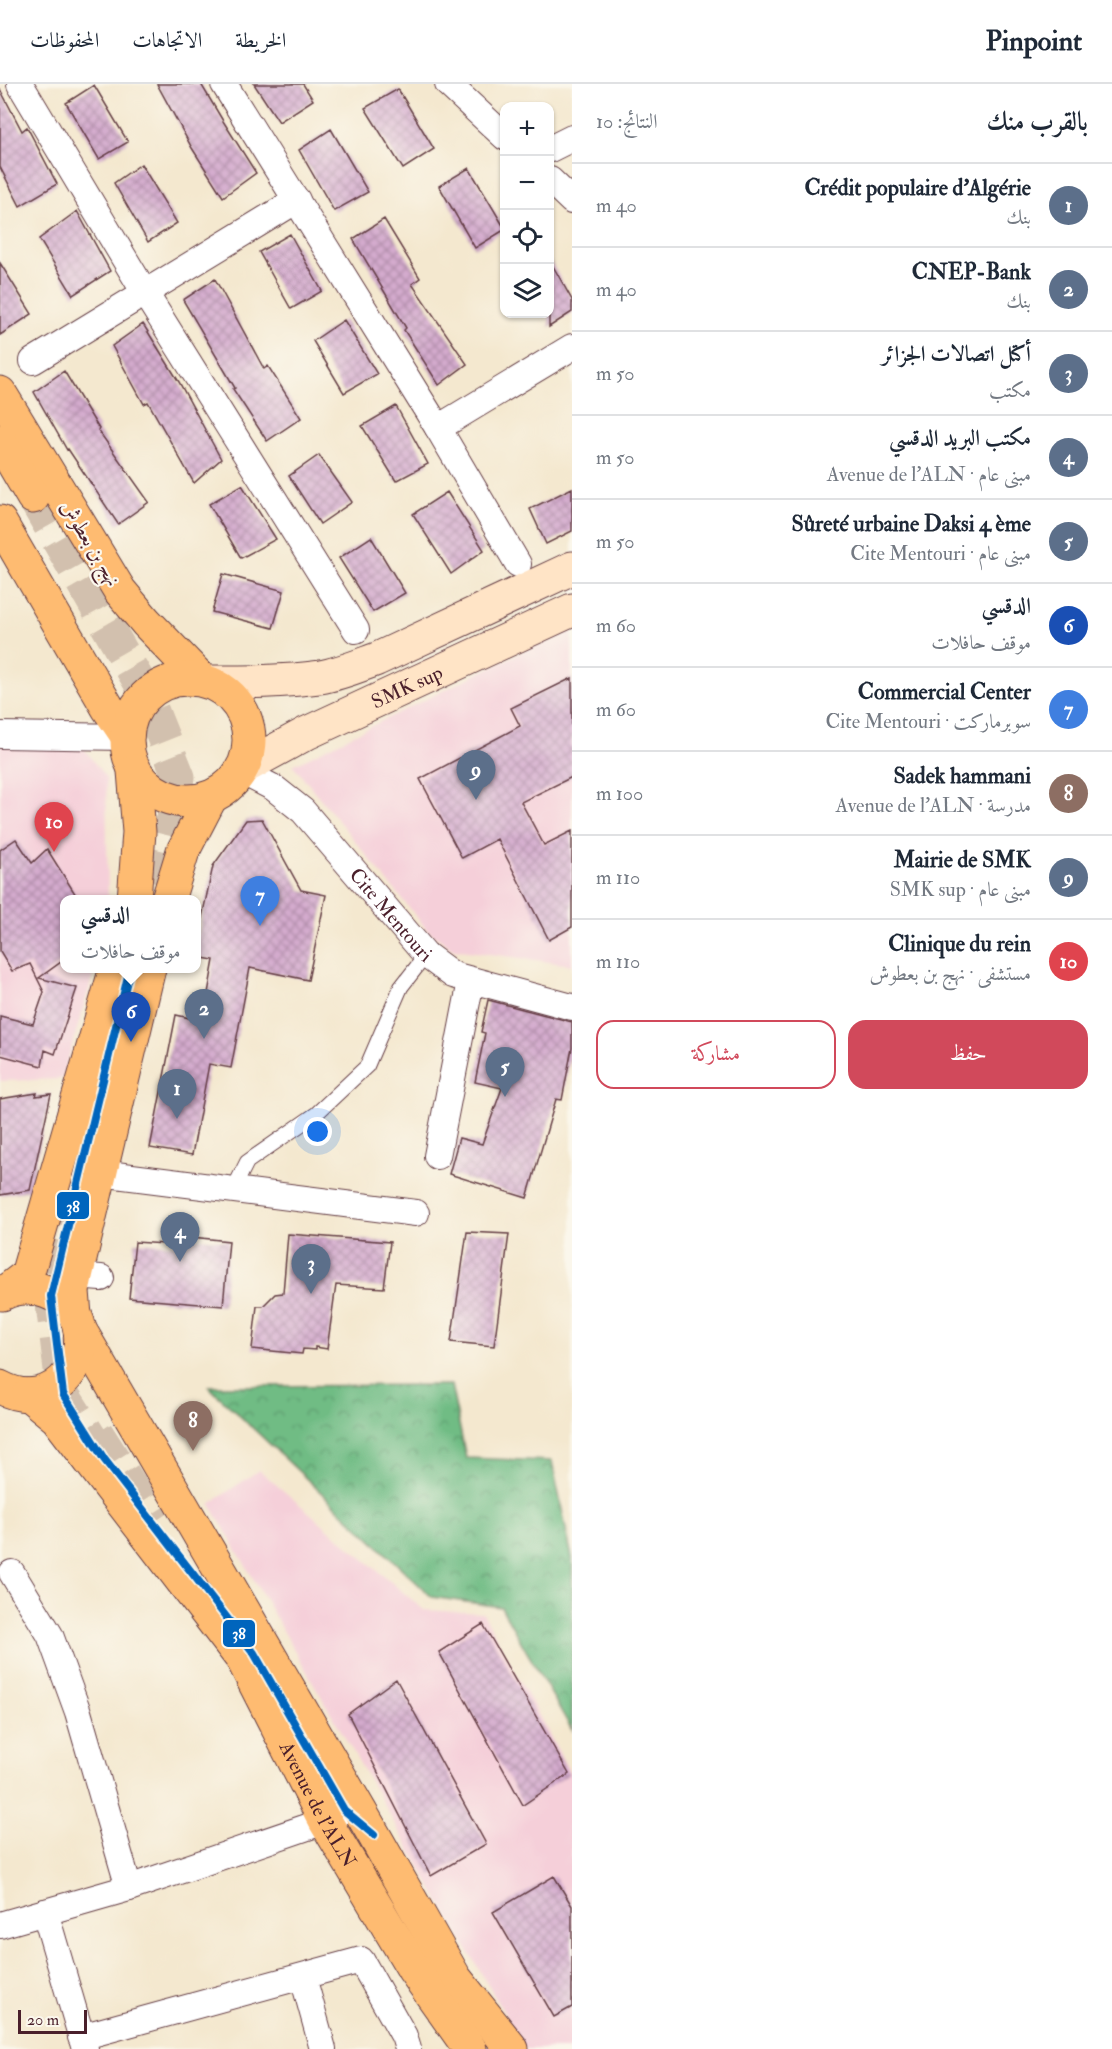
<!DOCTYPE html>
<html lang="ar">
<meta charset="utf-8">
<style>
body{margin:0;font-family:"IM FELL Double Pica",Amiri,serif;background:#f6f6f7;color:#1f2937;direction:rtl}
.controls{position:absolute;right:18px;top:18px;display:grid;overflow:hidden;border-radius:12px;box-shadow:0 2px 4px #0004}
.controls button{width:54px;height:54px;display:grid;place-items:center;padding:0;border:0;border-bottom:2px solid #e0e1e3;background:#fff;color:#1f2937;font:30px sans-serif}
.scale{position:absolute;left:18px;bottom:15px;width:69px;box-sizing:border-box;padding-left:6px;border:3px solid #4a1f2b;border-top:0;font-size:16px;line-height:21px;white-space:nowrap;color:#4a1f2b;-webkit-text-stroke:4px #fbf7ec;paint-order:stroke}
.you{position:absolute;left:318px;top:1048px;width:21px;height:21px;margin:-15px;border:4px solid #fff;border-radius:50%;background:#1a73e8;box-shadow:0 0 0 9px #1a73e833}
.badge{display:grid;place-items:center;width:39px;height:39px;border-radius:50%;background:#d1495b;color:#fff;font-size:20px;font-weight:700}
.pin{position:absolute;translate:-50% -50px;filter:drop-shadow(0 2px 3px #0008)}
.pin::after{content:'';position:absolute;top:32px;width:21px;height:18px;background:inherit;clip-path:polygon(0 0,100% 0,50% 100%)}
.popup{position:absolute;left:60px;top:811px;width:141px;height:78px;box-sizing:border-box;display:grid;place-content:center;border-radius:12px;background:#fff;filter:drop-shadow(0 2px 4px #0005);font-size:20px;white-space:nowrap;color:#747a83}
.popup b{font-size:22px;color:#1f2937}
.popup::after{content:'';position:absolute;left:50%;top:100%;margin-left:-12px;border:12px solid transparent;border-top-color:#fff}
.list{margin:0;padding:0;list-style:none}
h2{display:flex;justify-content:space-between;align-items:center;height:78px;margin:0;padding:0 24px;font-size:26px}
h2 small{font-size:20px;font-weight:400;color:#747a83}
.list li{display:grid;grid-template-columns:39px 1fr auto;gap:18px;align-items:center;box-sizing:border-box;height:84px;padding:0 24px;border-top:2px solid #e0e1e3}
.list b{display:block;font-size:22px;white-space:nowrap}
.list p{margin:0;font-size:20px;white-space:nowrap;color:#747a83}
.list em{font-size:20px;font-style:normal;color:#747a83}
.actions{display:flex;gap:12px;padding:18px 24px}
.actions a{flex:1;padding:14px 0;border:2px solid #d1495b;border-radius:18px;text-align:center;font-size:21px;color:#d1495b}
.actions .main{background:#d1495b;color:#fff}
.icon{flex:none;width:33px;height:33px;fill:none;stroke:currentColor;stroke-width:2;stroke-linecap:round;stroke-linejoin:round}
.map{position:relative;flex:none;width:572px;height:1965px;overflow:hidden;direction:ltr}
header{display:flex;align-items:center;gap:36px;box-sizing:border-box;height:84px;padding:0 30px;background:#fff;border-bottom:2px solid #e0e1e3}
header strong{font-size:28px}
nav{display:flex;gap:33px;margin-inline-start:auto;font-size:21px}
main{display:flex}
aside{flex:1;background:#fff}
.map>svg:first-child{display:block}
.built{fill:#f5cfd9}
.forest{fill:url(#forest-crowns);stroke:#5c6e58;stroke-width:1.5}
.building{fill:url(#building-cross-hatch)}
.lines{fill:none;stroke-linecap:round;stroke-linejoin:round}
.primary-tunnel{stroke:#d2c0ae;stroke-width:33;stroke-dasharray:33 16;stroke-linecap:butt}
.service-casing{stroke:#643d44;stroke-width:16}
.minor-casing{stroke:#643d44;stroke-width:28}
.secondary-casing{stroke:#643d44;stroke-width:35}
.primary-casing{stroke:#643d44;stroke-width:35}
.service{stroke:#fff;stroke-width:14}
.minor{stroke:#fff;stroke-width:26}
.secondary{stroke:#ffe4c6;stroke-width:33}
.primary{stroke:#febb71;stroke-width:33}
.bus-1-casing{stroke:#fbf7ec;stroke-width:12}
.bus-1{stroke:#0065bd;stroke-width:8}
.labels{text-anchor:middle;stroke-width:4.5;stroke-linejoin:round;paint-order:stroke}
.street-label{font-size:20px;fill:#4a1f2b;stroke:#fbf7ec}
.line-badge{stroke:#fbf7ec;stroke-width:2}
.badge-label{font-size:16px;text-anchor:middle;font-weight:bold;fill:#fff}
</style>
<header>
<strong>Pinpoint</strong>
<nav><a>الخريطة</a><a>الاتجاهات</a><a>المحفوظات</a></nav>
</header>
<main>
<aside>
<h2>بالقرب منك<small>النتائج: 10</small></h2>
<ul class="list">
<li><span class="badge" style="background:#5c6f8a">1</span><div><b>Crédit populaire d'Algérie</b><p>بنك</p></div><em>40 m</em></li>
<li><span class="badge" style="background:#5c6f8a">2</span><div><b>CNEP-Bank</b><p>بنك</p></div><em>40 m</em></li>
<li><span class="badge" style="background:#5c6f8a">3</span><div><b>أكتل اتصالات الجزائر</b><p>مكتب</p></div><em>50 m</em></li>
<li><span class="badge" style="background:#5c6f8a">4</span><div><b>مكتب البريد الدقسي</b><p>مبنى عام · Avenue de l'ALN</p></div><em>50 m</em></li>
<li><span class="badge" style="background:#5c6f8a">5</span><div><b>Sûreté urbaine Daksi 4 ème</b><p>مبنى عام · Cite Mentouri</p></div><em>50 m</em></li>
<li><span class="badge" style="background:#1a4fb4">6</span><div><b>الدقسي</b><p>موقف حافلات</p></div><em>60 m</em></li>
<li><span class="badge" style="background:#3f7fe0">7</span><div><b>Commercial Center</b><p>سوبرماركت · Cite Mentouri</p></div><em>60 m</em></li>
<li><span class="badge" style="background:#8d6e63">8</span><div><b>Sadek hammani</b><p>مدرسة · Avenue de l'ALN</p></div><em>100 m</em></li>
<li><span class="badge" style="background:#5c6f8a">9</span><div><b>Mairie de SMK</b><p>مبنى عام · SMK sup</p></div><em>110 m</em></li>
<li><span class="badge" style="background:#e0444e">10</span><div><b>Clinique du rein</b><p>مستشفى · نهج بن بعطوش</p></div><em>110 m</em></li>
</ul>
<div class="actions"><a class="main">حفظ</a><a>مشاركة</a></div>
</aside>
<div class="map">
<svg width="572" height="1965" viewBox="0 0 572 1965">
<defs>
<pattern id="forest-crowns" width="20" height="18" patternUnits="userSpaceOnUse" patternTransform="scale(1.5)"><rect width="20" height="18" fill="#6fbc84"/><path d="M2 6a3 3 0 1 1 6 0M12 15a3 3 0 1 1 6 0" fill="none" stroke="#5d986c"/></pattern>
<pattern id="building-cross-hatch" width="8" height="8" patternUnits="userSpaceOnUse" patternTransform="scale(1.5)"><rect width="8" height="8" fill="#d4abce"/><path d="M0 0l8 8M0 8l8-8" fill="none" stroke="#ae8ba7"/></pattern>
</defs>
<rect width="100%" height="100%" fill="#fbf7ec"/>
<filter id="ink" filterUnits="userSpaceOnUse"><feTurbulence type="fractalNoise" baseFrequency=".0167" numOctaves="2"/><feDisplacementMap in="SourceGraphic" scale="12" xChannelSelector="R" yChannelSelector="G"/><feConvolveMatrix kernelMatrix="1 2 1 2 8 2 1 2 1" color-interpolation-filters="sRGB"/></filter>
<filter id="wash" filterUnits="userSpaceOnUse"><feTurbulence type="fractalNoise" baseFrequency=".008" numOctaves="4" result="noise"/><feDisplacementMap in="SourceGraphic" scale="24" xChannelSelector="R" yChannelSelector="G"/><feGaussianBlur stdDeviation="1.35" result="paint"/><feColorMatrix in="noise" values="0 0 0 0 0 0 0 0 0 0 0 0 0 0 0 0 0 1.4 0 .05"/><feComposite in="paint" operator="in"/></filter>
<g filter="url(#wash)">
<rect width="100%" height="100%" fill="#f4e8cf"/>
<!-- built -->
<path class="built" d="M572,543V881L453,865L428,847L293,681Z
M79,658L106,694L108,815L65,816V884L95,885L62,995L0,997V661Z
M259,1386L424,1526L483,1529L572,1692V1965H525L210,1420Z"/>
<!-- forest -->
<path class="forest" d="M451,1301L466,1374L552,1377L572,1474V1646L501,1523L432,1513L208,1302Z"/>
<g id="blocks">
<!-- building -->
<path class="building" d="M157,0H201L223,37L256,89L223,113L192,64Z
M254,0H303L313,16L279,38Z
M94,1L128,58L99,75L66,19Z
M0,5L22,47L27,43L57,100L20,122L0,83Z
M398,5L434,65L403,85L365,24Z
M331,45L368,108L334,127L299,66Z
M141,80L177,139L148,158L114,99Z
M469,84L504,143V146L475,164L439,102Z
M77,127L110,187L73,211L39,155Z
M384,135L420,194L412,200L467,280L439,301L404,246L406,244L353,155Z
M290,150L322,207L291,225L259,168Z
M549,175L572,216V228L549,243Z
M0,179L32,230L0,251Z
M215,195L264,285L268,282L301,334L267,357L233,305L235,304L183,216Z
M344,236L377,290L344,309L313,257Z
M143,240L179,298L221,375L194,399L148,318L144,320L112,262Z
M64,287L99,345L98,346L149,418L118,440L68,365L67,366L34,308Z
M396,322L428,380L396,397L362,342Z
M319,371L352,418L320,440L289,392Z
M242,401L276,455L241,474L209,420Z
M572,404V447L546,460L530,425Z
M447,408L484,466L451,490L413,430Z
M371,453L405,509L373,528L339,474Z
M223,490L284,507L273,544L212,528Z
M572,594V693L521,718L544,761L572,747V843L549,856L497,755L462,774L420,695L520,642L511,624Z
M262,735L301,806L326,811L308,896L250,884L231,984L209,980L192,1071L150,1064L176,931L203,937L214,876L197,873V856L213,782L246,736Z
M16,755L32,779L47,765L79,816H65V875L39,894L77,904L55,970L45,966L42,982L0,971V932L33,940L44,908L30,880L12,887L0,867V766Z
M488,916L572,938V964L562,1016L556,1015L527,1114L449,1090L459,1054L482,1060L502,1004L475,998L485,949L481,948Z
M37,1009L36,1012L51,1010L30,1106L0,1111V1015Z
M467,1148L509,1150L494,1262L451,1258Z
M288,1150L390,1158L384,1204L336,1201L327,1265L315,1263V1266L303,1265L302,1270L252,1265L257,1222H263L275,1210L283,1209Z
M182,1152L229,1157L223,1222L129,1214L135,1158L181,1161Z
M483,1540L569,1690L523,1721L439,1568Z
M396,1595L486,1760L431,1792L348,1630Z
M554,1792L572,1822V1923L554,1933L493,1828Z"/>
</g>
</g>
<g filter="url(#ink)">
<use href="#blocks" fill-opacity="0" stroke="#643d44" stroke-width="1.5"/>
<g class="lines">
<!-- primary-tunnel -->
<path class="primary-tunnel" d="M33,413L145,608L179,693L173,734L156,805
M97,1349L154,1438
M103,1373L63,1310L51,1212L125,906"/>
<defs>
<path id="service" d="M233,1106L247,1078L316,1030L367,982L401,903L426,871"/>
<g id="minor">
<path d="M20,0L145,209L356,546"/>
<path d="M224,0L438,344L518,480"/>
<path d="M448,0L505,53"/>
<path d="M550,65L572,54"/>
<path d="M550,96L572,117"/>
<path d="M33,277L297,116"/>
<path d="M438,344L572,263"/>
<path d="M0,651L127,653"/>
<path id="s1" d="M241,687L274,704L303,727L426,871L453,891L572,923"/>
<path d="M437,1072L471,897"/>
<path d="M100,1089L416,1129"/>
<path d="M76,1192L101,1194"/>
<path d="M12,1489L50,1551L78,1628L129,1804"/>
<path d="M45,1828L85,1965"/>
<path d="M0,1841L129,1804L325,1737L344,1726"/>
<path d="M303,1893L323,1965"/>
<path d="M81,1953L361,1876L404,1952L408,1965"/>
</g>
<g id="secondary">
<path d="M209,598C246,598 283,598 320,593C339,590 358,582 377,575L572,484"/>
<path id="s2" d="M243,684L307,649L572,526"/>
</g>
<g id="primary">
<path d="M0,309L120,507L146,538L202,596"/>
<path d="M0,357L33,413"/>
<path d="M0,438L108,624L127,652"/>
<circle cx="188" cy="656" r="61"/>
<path d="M134,816L139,748L134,687"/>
<path d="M168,816L183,767L211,713"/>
<path d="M5,1208L27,1191L116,884"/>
<path d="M75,1232L73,1207L76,1192L149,884"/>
<path d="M80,1246L374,1751L455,1894L512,1965"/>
<path d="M0,1303C68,1340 116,1234 47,1208C32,1202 16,1203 2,1210"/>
<path id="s3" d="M29,1311L57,1334L243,1576L325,1737L414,1886L470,1965"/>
</g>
</defs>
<!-- service casing -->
<use href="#service" class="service-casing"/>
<!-- minor casing -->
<use href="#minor" class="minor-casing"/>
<!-- secondary casing -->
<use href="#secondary" class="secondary-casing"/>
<!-- primary casing -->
<use href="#primary" class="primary-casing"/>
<!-- service -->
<use href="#service" class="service"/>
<!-- minor -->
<use href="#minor" class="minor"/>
<!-- secondary -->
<use href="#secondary" class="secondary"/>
<!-- primary -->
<use href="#primary" class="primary"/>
<defs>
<path id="bus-1" d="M130,884L51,1212L63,1310L104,1375L254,1569L344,1726L374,1751"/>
</defs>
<!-- bus-1 casing -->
<use href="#bus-1" class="bus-1-casing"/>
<!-- bus-1 -->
<use href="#bus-1" class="bus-1"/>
</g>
</g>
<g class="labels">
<!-- street labels -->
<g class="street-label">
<text transform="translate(91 459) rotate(59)" y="7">نهج بن بعطوش</text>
<text dy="7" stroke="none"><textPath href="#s2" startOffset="183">SMK sup</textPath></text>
<text dy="7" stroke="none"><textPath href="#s1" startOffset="210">Cite Mentouri</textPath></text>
<text dy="7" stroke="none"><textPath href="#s3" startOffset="504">Avenue de l'ALN</textPath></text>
</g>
</g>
<g class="line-badge">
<rect x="56" y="1107" width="34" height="29" rx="6" fill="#0065bd"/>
<rect x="222" y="1535" width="34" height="29" rx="6" fill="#0065bd"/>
</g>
<g class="badge-label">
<text x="73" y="1128">38</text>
<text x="239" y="1555">38</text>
</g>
</svg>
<div class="controls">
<button>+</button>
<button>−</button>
<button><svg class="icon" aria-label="locate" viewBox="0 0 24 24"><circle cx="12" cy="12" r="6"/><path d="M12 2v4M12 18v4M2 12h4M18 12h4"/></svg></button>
<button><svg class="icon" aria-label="layers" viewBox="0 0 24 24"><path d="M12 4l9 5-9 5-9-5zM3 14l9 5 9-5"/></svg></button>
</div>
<div class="scale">20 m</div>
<div class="you"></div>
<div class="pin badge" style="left:177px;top:1035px;background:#5c6f8a">1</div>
<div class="pin badge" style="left:204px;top:955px;background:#5c6f8a">2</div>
<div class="pin badge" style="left:311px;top:1210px;background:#5c6f8a">3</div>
<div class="pin badge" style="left:180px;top:1178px;background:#5c6f8a">4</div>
<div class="pin badge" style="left:505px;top:1013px;background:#5c6f8a">5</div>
<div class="pin badge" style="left:131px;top:958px;background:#1a4fb4">6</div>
<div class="popup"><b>الدقسي</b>موقف حافلات</div>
<div class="pin badge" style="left:260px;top:842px;background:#3f7fe0">7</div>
<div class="pin badge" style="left:193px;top:1367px;background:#8d6e63">8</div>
<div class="pin badge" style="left:476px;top:716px;background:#5c6f8a">9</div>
<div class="pin badge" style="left:54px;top:768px;background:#e0444e">10</div>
</div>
</main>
